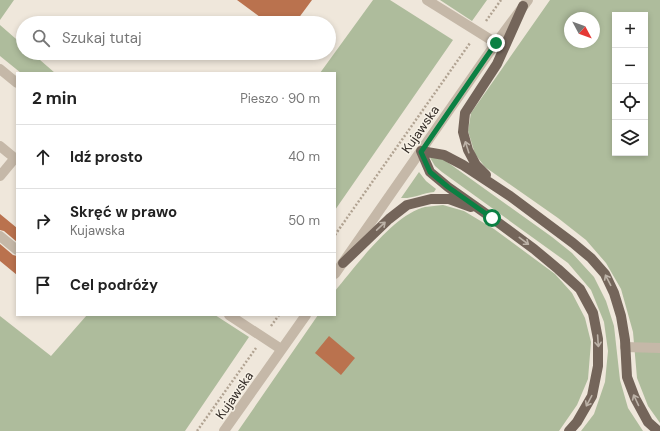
<!DOCTYPE html>
<html lang="pl">
<meta charset="utf-8">
<style>
body{margin:0;font-family:"DM Sans",sans-serif;background:#f6f6f6;color:#222}
.controls{position:absolute;right:12px;top:12px;display:grid;overflow:hidden;border-radius:0px;box-shadow:0 2px 6px #0003}
.controls button{width:36px;height:36px;display:grid;place-items:center;padding:0;border:0;border-bottom:1px solid #e0e0e0;background:#fff;color:#222;font:20px sans-serif}
.compass{position:absolute;left:564px;top:12px;width:36px;height:36px;border-radius:50%;background:#fff;box-shadow:0 2px 6px #0003;rotate:131deg}
.stop{position:absolute;width:12px;height:12px;margin:-9px;border:3px solid #0b8043;border-radius:50%;background:#fff}
.stop.end{background:#0b8043;border-color:#fff;box-shadow:0 1px 4px #0008}
.list{margin:0;padding:0;list-style:none}
h2{display:flex;justify-content:space-between;align-items:center;height:52px;margin:0;padding:0 16px;font-size:17px}
h2 small{font-size:13px;font-weight:400;color:#767676}
.list li{display:grid;grid-template-columns:26px 1fr auto;gap:12px;align-items:center;box-sizing:border-box;height:64px;padding:0 16px;border-top:1px solid #e0e0e0}
.list b{display:block;font-size:15px;white-space:nowrap}
.list p{margin:0;font-size:13px;white-space:nowrap;color:#767676}
.list em{font-size:13px;font-style:normal;color:#767676}
.icon{flex:none;width:22px;height:22px;fill:none;stroke:currentColor;stroke-width:2;stroke-linecap:round;stroke-linejoin:round}
.map{position:relative;flex:none;width:660px;height:431px;overflow:hidden}
.search{position:absolute;background:#fff;box-shadow:0 2px 6px #0003;left:16px;top:16px;width:320px;height:44px;display:flex;align-items:center;gap:10px;box-sizing:border-box;padding:0 14px;border-radius:22px;color:#767676;font-size:15px}
.panel{position:absolute;background:#fff;box-shadow:0 2px 6px #0003;left:16px;top:72px;width:320px;height:244px;border-radius:0px}
.map>svg:first-child{display:block}
.green{fill:#aebc9c;fill-rule:evenodd}
.building{fill:#ba724e}
.lines{fill:none;stroke-linecap:round;stroke-linejoin:round}
.path{stroke:#b1a392;stroke-width:2.5;stroke-dasharray:2 2;stroke-linecap:butt}
.service{stroke:#c5b8a8;stroke-width:10}
.tertiary{stroke:#c5b8a8;stroke-width:10}
.primary{stroke:#74655a;stroke-width:10}
.oneway{stroke:#bcb2a7}
.route{stroke:#0b8043;stroke-width:5}
.labels{text-anchor:middle;stroke-width:3;stroke-linejoin:round;paint-order:stroke}
.street-label{font-size:13px;fill:#332c27;stroke:#f7f1e6}
</style>
<div class="map">
<svg width="660" height="431" viewBox="0 0 660 431">
<rect width="100%" height="100%" fill="#efe7db"/>
<!-- green -->
<path class="green" d="M0,0H14L0,20Z
M373,0H390L453,40L335,210V73H320Z
M440,0H487L472,21Z
M550,0H660V423L648,406L637,378L633,332L621,289L606,263L586,240L558,218L485,167L475,154L468,131L471,113ZM615,15H645V153H615ZM570,18H594V42H570Z
M0,25L23,45V53H32L55,73H21L0,56Z
M429,156L443,159L552,237L572,253L594,277L606,301L614,326L620,380L628,408L643,431H581L594,414L605,382L608,351L604,322L591,290L568,263L442,172L435,166Z
M419,172L426,181L436,189L434,192C423,193 412,199 401,198Z
M443,205L464,211L494,229L555,274L572,293L585,318L591,342L588,379L577,405L559,431H238L318,315H335V291C355,267 394,214 425,207C431,206 437,206 443,205Z
M87,315H215L249,337L185,431H0V316L51,356Z"/>
<!-- building -->
<path class="building" d="M237,0H312L295,23H268Z
M0,214L17,228V242L4,231L0,230Z
M0,244L13,255L17,256V275L0,261Z
M329,336L355,358L341,375L315,353Z"/>
<g class="lines">
<!-- path -->
<path class="path" d="M486,21L501,0
M335,235L470,43
M271,326L279,315
M197,431L256,348"/>
<!-- service -->
<path class="service" d="M427,0L496,43
M0,69L17,83
M0,146L17,160
M0,176L15,158
M0,236L17,250
M229,315L281,349
M625,347L660,348"/>
<!-- tertiary -->
<path class="tertiary" d="M335,274L496,43L528,0
M224,431L306,315"/>
<!-- primary -->
<path class="primary" d="M421,151L444,155L463,165L510,196L573,243L591,258L605,274L614,293L621,316L625,340L627,377L635,398L648,422L658,431
M421,151L430,172L448,187L492,218L534,249L558,269L580,289L593,313L598,339V366L592,396L577,422L569,431
M486,175L476,165L468,150L463,132L465,113L497,64L523,6
M343,263L389,219L407,205L431,199H449L471,207"/>
</g>
<!-- one-way arrows -->
<defs><path id="oneway-shaft" d="M-6 0H5M1.5-3L5.5 0L1.5 3" fill="none" stroke-width="1.6" stroke-linecap="round" stroke-linejoin="round"/></defs>
<g class="oneway">
<use href="#oneway-shaft" transform="translate(467 147) rotate(-108)"/>
<use href="#oneway-shaft" transform="translate(381 226) rotate(-43)"/>
<use href="#oneway-shaft" transform="translate(524 241) rotate(37)"/>
<use href="#oneway-shaft" transform="translate(608 280) rotate(-117)"/>
<use href="#oneway-shaft" transform="translate(598 341) rotate(86)"/>
<use href="#oneway-shaft" transform="translate(636 400) rotate(-115)"/>
<use href="#oneway-shaft" transform="translate(589 401) rotate(118)"/>
</g>
<g class="lines">
<!-- route -->
<path class="route" d="M492,218L448,187L430,172L421,152L496,43"/>
</g>
<g class="labels">
<!-- street labels -->
<g class="street-label">
<text transform="translate(420 129) rotate(-55)" y="5">Kujawska</text>
<text transform="translate(234 395) rotate(-55)" y="5">Kujawska</text>
</g>
</g>
</svg>
<div class="controls">
<button>+</button>
<button>−</button>
<button><svg class="icon" aria-label="locate" viewBox="0 0 24 24"><circle cx="12" cy="12" r="6"/><path d="M12 2v4M12 18v4M2 12h4M18 12h4"/></svg></button>
<button><svg class="icon" aria-label="layers" viewBox="0 0 24 24"><path d="M12 4l9 5-9 5-9-5zM3 14l9 5 9-5"/></svg></button>
</div>
<svg class="compass" viewBox="-18 -18 36 36"><path d="M0-13l5 13h-10z" fill="#e53935"/><path d="M0 13l5-13h-10z" fill="#767676"/></svg>
<div class="stop" style="left:492px;top:218px"></div>
<div class="stop end" style="left:496px;top:43px"></div>
<div class="search"><svg class="icon" aria-label="search" viewBox="0 0 24 24"><circle cx="10" cy="10" r="6"/><path d="M15 15l6 6"/></svg>Szukaj tutaj</div>
<section class="panel">
<h2>2 min<small>Pieszo · 90 m</small></h2>
<ul class="list">
<li><svg class="icon" aria-label="ahead" viewBox="0 0 24 24"><path d="M12 20V5M6 11l6-6 6 6"/></svg><div><b>Idź prosto</b></div><em>40 m</em></li>
<li><svg class="icon" aria-label="right" viewBox="0 0 24 24"><path d="M7 20v-9h11M14 6l5 5-5 5"/></svg><div><b>Skręć w prawo</b><p>Kujawska</p></div><em>50 m</em></li>
<li><svg class="icon" aria-label="arrive" viewBox="0 0 24 24"><path d="M6 21V4h12l-3 4 3 4H6"/></svg><div><b>Cel podróży</b></div></li>
</ul>
</section>
</div>
